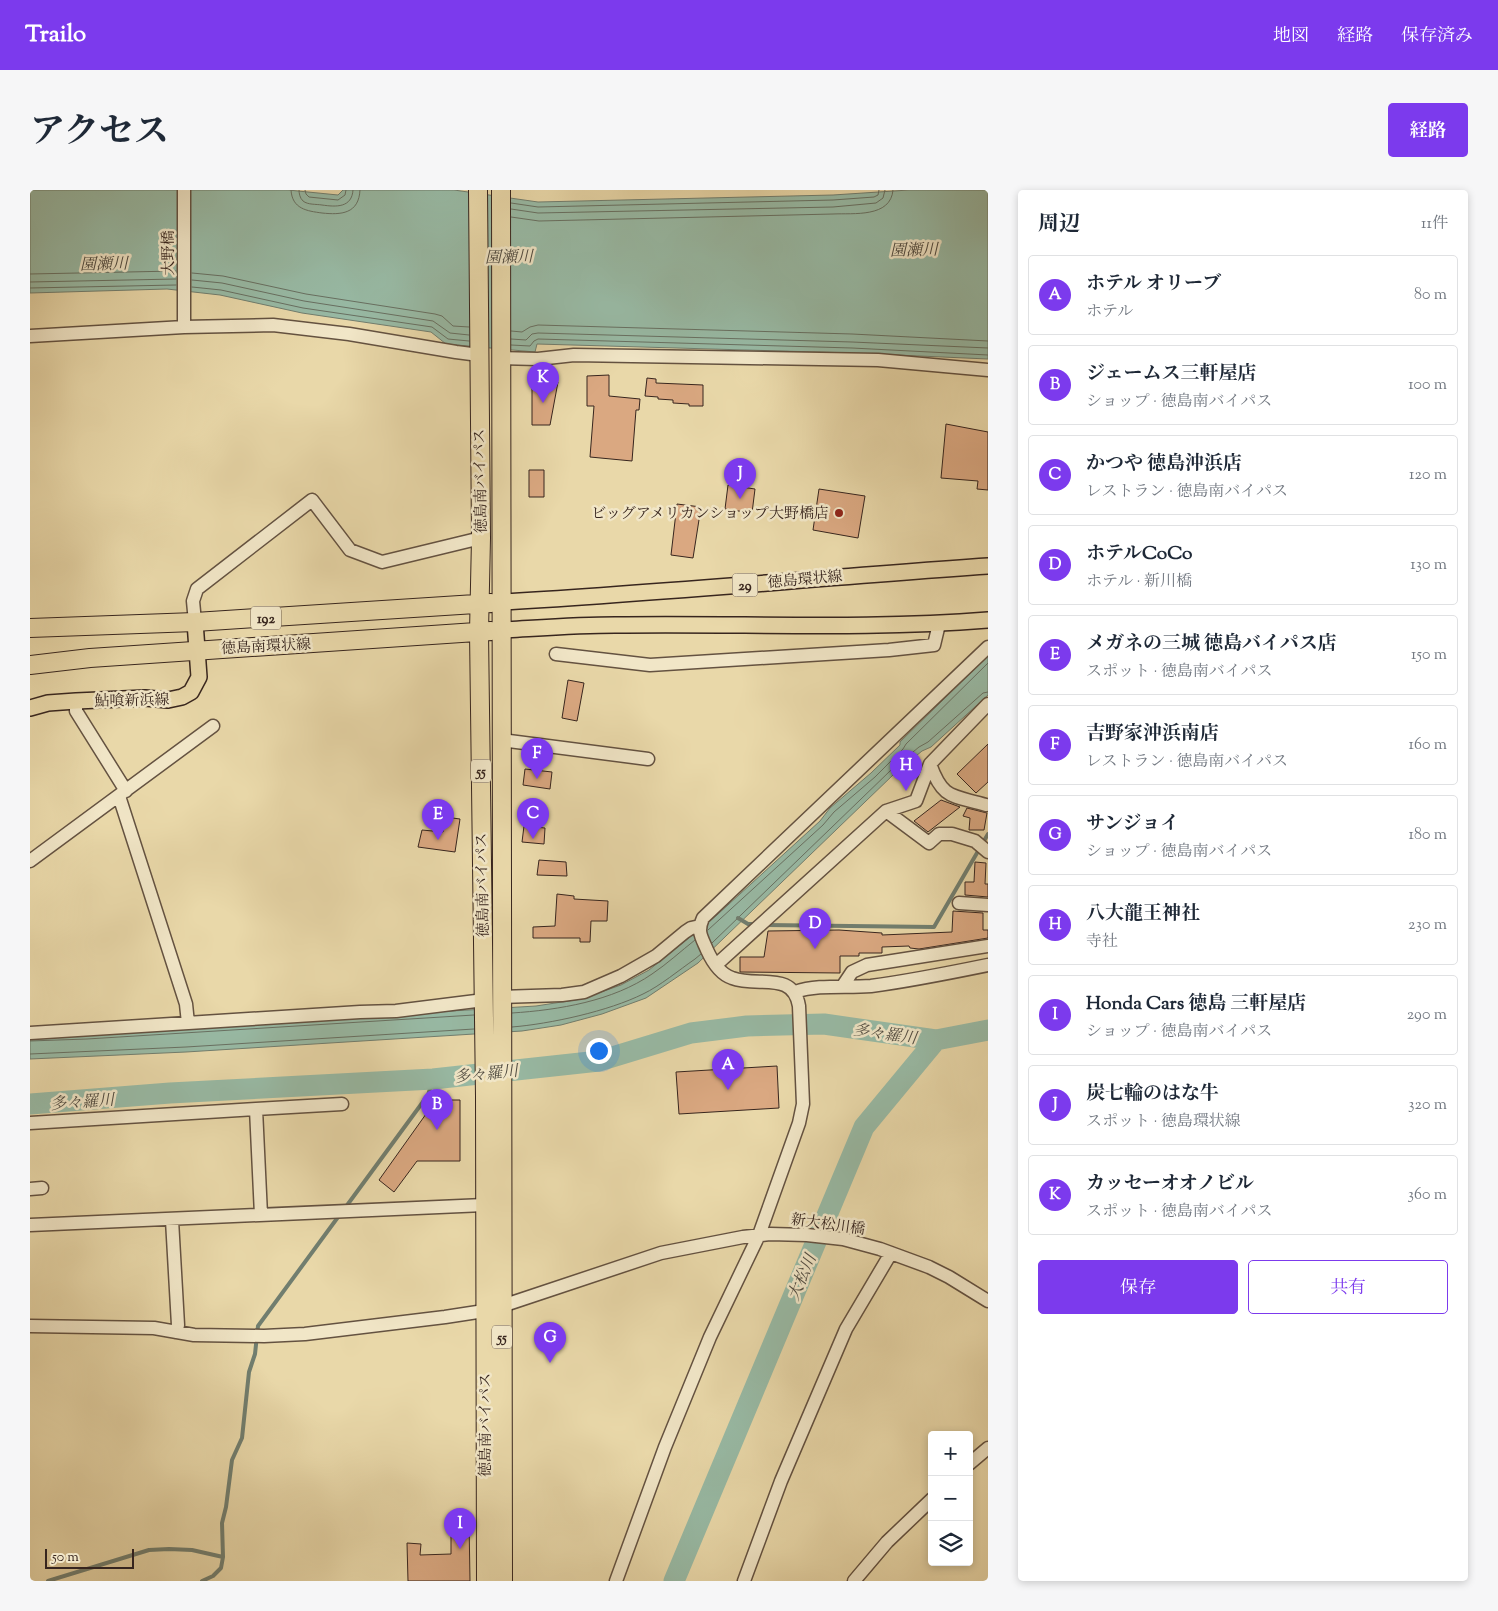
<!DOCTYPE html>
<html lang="ja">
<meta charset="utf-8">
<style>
body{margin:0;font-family:"Sorts Mill Goudy","Noto Serif JP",serif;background:#f6f6f7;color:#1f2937}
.controls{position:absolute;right:15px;bottom:15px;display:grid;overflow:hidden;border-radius:5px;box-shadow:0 2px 8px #0003}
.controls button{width:45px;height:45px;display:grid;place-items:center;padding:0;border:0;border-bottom:1px solid #e0e1e3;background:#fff;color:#1f2937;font:25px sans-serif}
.scale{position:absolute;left:15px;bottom:12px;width:89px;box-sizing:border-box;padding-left:5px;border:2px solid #37251e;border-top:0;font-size:14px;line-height:18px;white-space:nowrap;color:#37251e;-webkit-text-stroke:4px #f1e6c7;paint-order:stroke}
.you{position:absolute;left:568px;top:860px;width:18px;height:18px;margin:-12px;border:4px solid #fff;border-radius:50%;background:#1a73e8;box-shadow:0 0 0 8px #1a73e833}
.badge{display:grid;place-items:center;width:32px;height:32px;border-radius:50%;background:#7c3aed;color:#fff;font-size:16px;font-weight:700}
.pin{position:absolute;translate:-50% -41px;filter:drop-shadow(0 1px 2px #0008)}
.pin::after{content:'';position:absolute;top:26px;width:18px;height:15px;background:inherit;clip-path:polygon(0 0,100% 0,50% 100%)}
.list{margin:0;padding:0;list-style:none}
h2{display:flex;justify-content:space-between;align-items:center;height:65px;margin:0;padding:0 20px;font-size:21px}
h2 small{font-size:16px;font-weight:400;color:#747a83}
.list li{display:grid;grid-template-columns:32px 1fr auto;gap:15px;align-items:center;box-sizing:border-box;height:80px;margin:0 10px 10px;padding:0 10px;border:1px solid #e0e1e3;border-radius:5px}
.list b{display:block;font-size:19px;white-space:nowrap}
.list p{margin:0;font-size:16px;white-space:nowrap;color:#747a83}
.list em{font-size:16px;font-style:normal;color:#747a83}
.actions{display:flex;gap:10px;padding:15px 20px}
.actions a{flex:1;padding:11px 0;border:1px solid #7c3aed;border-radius:5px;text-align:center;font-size:18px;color:#7c3aed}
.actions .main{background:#7c3aed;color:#fff}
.icon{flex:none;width:28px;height:28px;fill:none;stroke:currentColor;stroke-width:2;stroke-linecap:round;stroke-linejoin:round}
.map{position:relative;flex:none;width:958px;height:1391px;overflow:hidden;border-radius:5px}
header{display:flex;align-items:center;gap:30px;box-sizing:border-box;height:70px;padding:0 25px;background:#7c3aed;color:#fff}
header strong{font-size:24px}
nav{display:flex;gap:28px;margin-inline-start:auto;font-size:18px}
.intro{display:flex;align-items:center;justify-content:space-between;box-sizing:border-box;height:120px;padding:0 30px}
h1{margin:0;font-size:35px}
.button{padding:12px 22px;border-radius:5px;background:#7c3aed;color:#fff;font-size:18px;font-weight:700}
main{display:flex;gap:30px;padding:0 30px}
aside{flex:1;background:#fff;border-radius:5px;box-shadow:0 2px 8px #0003}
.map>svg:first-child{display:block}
.water{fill:#98baa5;stroke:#717e6f}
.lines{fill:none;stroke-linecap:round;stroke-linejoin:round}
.shore{stroke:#687062;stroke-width:1}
.stream{stroke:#717e6f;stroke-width:4}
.river{stroke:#98baa5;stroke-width:21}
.building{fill:#daa881;stroke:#37251e}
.minor-casing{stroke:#645241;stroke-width:15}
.major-casing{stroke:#37251e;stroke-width:18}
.highway-casing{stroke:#37251e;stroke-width:20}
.minor{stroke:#f1e6c7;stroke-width:12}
.major{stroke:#e9d8a9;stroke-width:15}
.highway{stroke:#e9d8a9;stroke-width:18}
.poi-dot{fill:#8f2418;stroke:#f1e6c7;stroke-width:2}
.labels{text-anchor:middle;stroke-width:5;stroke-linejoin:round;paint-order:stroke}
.shield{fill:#f1e6c7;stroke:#6f5f51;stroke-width:1}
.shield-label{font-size:14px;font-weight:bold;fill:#37251e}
.street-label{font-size:15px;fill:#37251e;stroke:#f1e6c7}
.poi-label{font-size:15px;fill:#37251e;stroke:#f1e6c7;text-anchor:end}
.water-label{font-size:16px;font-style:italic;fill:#4f4a40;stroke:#f1e6c7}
</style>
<header>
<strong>Trailo</strong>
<nav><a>地図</a><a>経路</a><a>保存済み</a></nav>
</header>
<div class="intro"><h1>アクセス</h1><a class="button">経路</a></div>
<main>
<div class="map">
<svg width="958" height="1391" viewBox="0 0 958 1391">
<rect width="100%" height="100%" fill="#e9d8a9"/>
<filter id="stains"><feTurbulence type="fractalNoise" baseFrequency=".004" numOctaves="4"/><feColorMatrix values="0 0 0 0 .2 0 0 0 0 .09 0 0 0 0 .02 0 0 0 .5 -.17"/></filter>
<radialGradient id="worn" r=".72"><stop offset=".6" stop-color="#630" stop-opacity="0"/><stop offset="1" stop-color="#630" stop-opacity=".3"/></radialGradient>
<!-- water -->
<path class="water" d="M0,0H258L308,5L313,0H424L508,12L803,5L879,0H958V169L821,163L507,154L505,162L416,154L401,142L272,123L190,105L137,99L0,103Z
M958,466V505L901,557L892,561L863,585L668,773L616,808L572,824L531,835L492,841L156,862L0,869V846L506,816L551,809L591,795L619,780L687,725L790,631L800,618L841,583L870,555V552Z"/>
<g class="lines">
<!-- shore -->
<path class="shore" d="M261,0C262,19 277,21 292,23C311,25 329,24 330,0
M269,0C269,4 270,8 273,11C278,15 286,14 292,15C306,17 322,18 323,0
M275,0L276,4L279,7L308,10L315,5L316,0
M481,13L508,17L803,10L844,7L848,5L849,0
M481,19L508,23L803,17L846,13L853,8L855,0
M481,27L509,31L803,24C823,23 861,28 863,0
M162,83L193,86L276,104L405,124L412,126L423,136L439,137
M0,84L146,81
M162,90L192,93L274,111L403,131L420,143L439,145
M0,92L146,89
M162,97L191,100L273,118L402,137L418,149L439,151
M0,98L146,95
M481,141L492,142L500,137L508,135L822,144L958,151
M481,149L496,150L502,144L508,143L822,152L958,158
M481,155L500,156L504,151L508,149L822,158L958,165
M678,740L793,635L804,622L845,587L873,559L876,554L958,473
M682,753L860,581L889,557L898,552L953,503L958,502
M482,823C529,820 583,811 622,784C637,774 651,761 665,750
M482,837C520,834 579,821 613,804C630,796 649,780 665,769L671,764
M0,851L57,849L444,825
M0,864L156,857L444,839"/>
<!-- stream -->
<path class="stream" d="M708,728L718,734H727
M736,735L904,737L958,644
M315,1018L398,905L403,889
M18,1391L119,1360L139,1359L162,1360L193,1367
M172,1391L183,1386L191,1378L193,1367L192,1333L196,1317L202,1270L212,1248L219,1182L225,1164L228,1136L311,1023"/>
<!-- river -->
<path class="river" d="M0,914L140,903L403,889L569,871L661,843L717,836L794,834L906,850L958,840
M644,1391L834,937L906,850"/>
</g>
<!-- building -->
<path class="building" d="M579,185V206L610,209L609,220H606L602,271L560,267L564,216H557V186Z
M617,188L626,189V193L673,195V216H659V214L643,213V210L628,209V207L615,206Z
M502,191L528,192L520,235H502Z
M916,234L958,242V300L947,299L948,291L911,288Z
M499,280H514V307H499Z
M698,295L725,299L722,323L695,319Z
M789,299L835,306L828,348L783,340Z
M647,314L671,317L663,368L641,365Z
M538,490L554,493L547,531L532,528Z
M958,554V592L946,603L927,584Z
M495,579L522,582L520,599L493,595Z
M911,610L930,617L898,642L884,631Z
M937,618L957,623L954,640H939L940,628L933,626Z
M415,627L430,629L425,662L388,657L392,640L413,642Z
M494,636L515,638L514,654L492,652Z
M509,670L536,672L537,686L507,685Z
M945,672L956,673L955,694H958V707L935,705V692H944Z
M527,704L544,706V709L578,711L577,731H561L560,752H550V748H503V737L525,736Z
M923,721L953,723V740H958V748L889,759L880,758L879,756L852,757V763H829V766H810V783L710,782V767H734L738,741L809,740L852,743V745L922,742Z
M747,876L749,918L649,924L646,882Z
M406,910H430V971H387L364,1002L349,990Z
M421,1330H439L440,1391H378L377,1353L391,1354L390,1365L421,1364Z"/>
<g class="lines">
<defs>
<path id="minor" d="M154,137V0
M0,146L154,137L243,135L319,144L426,162L449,165
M472,168L508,169L544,165L848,170L958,180
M165,432L163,411L167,399L282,310L320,360L352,372L451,348
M526,464L620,475L859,460L904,455L909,434
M46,511V521L96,601
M471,550L618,569
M900,574C913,610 922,605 956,615
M89,606L156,814L158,833
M856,621L899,653L909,644H922L945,651L958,662
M0,671L183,536
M929,713L958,715
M686,775L856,621L886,611L900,574L958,514
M812,797L822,782L837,775L958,756
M765,802C789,794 815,798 841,796C880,791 919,783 958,775
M472,807L532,805L554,802L591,786L626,766L655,742L661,738L670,736
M0,843L330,822L366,821L454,810
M226,919L312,914
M0,933L226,919L231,1025
M0,999L12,998
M142,1030L148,1135L146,1142
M0,1035L454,1015
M0,1136L124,1138L164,1145L234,1146L275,1144L415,1127L454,1121L472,1116L631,1063L713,1047L740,1044L777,1045L813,1049L850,1059L899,1077L919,1087L958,1111
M939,1274L958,1258
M586,1391L635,1257L680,1147L729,1045L769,933L773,914L769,816C763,780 727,798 702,788C690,784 682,771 677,760C671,746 667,742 673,728L958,457
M714,1391L751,1291L816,1139L861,1063
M824,1391L857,1352L902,1309"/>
<path id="major" d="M472,412C634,403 796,387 958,376
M472,440C509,438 548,435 585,435C710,433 834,440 958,430
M0,518L18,513L46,511L115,508L138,510L152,507L161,502L169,487L165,432"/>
<path id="highway" d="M448,0L451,348L449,442L455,906L456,1391
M471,0L473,1391
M0,438L165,432L461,413
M0,475L60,468L461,441"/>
</defs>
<!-- minor casing -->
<use href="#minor" class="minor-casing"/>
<!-- major casing -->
<use href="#major" class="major-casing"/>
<!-- highway casing -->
<use href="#highway" class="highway-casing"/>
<!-- minor -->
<use href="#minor" class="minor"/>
<!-- major -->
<use href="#major" class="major"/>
<!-- highway -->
<use href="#highway" class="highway"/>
</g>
<!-- markers -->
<circle class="poi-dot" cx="809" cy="323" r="5"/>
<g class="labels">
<!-- shield labels -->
<g class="shield">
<rect x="702.5" y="383.5" width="25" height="23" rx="4"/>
<rect x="221" y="416.5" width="30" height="23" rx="4"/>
<rect x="441" y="569.5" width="20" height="23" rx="4"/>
<rect x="462" y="1135.5" width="20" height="23" rx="4"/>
</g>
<g class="shield-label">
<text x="715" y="400">29</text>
<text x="236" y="433">192</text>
<text x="451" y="586">55</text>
<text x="472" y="1152">55</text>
</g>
<!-- street labels -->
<g class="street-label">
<text transform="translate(138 63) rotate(-90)" y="5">大野橋</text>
<text transform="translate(450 291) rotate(-91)" y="5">徳島南バイパス</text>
<text transform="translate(775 389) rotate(-5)" y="5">徳島環状線</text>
<text transform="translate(236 456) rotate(-3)" y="5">徳島南環状線</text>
<text transform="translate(102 510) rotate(-1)" y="5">鮎喰新浜線</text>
<text transform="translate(452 695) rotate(-91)" y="5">徳島南バイパス</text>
<text transform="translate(798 1034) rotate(8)" y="5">新大松川橋</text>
<text transform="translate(455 1235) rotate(-90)" y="5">徳島南バイパス</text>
</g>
<!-- poi labels -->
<g class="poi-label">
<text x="799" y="328">ビッグアメリカンショップ大野橋店</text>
</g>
<!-- water labels -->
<g class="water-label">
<text transform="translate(884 59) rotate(-1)" y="6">園瀬川</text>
<text transform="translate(479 66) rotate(-1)" y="6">園瀬川</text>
<text transform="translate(74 73) rotate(-1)" y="6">園瀬川</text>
<text transform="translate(855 843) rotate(8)" y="6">多々羅川</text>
<text transform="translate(456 883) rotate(-6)" y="6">多々羅川</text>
<text transform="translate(52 911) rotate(-4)" y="6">多々羅川</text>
<text transform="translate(771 1087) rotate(-67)" y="6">大松川</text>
</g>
</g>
<rect width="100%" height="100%" filter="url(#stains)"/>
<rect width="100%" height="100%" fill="url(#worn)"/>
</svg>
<div class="controls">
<button>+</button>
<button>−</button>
<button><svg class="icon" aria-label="layers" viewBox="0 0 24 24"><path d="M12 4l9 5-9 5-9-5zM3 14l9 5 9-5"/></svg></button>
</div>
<div class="scale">50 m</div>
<div class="you"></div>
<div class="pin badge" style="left:698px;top:900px">A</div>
<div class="pin badge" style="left:407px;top:940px">B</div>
<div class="pin badge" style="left:503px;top:649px">C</div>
<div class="pin badge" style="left:785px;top:759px">D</div>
<div class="pin badge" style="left:408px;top:650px">E</div>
<div class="pin badge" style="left:507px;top:589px">F</div>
<div class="pin badge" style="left:520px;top:1173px">G</div>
<div class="pin badge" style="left:876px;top:601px">H</div>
<div class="pin badge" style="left:430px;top:1359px">I</div>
<div class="pin badge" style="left:710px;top:309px">J</div>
<div class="pin badge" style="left:513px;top:213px">K</div>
</div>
<aside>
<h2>周辺<small>11件</small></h2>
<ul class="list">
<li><span class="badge">A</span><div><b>ホテル オリーブ</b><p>ホテル</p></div><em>80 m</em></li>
<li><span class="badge">B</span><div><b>ジェームス三軒屋店</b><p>ショップ · 徳島南バイパス</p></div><em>100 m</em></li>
<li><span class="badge">C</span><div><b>かつや 徳島沖浜店</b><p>レストラン · 徳島南バイパス</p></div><em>120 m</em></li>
<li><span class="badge">D</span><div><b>ホテルCoCo</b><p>ホテル · 新川橋</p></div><em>130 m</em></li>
<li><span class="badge">E</span><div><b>メガネの三城 徳島バイパス店</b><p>スポット · 徳島南バイパス</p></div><em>150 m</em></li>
<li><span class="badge">F</span><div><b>吉野家沖浜南店</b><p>レストラン · 徳島南バイパス</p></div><em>160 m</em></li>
<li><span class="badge">G</span><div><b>サンジョイ</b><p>ショップ · 徳島南バイパス</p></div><em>180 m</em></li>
<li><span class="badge">H</span><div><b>八大龍王神社</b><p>寺社</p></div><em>230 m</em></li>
<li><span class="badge">I</span><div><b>Honda Cars 徳島 三軒屋店</b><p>ショップ · 徳島南バイパス</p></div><em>290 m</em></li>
<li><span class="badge">J</span><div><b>炭七輪のはな牛</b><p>スポット · 徳島環状線</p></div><em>320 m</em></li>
<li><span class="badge">K</span><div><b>カッセーオオノビル</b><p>スポット · 徳島南バイパス</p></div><em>360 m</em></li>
</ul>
<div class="actions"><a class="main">保存</a><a>共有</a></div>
</aside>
</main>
